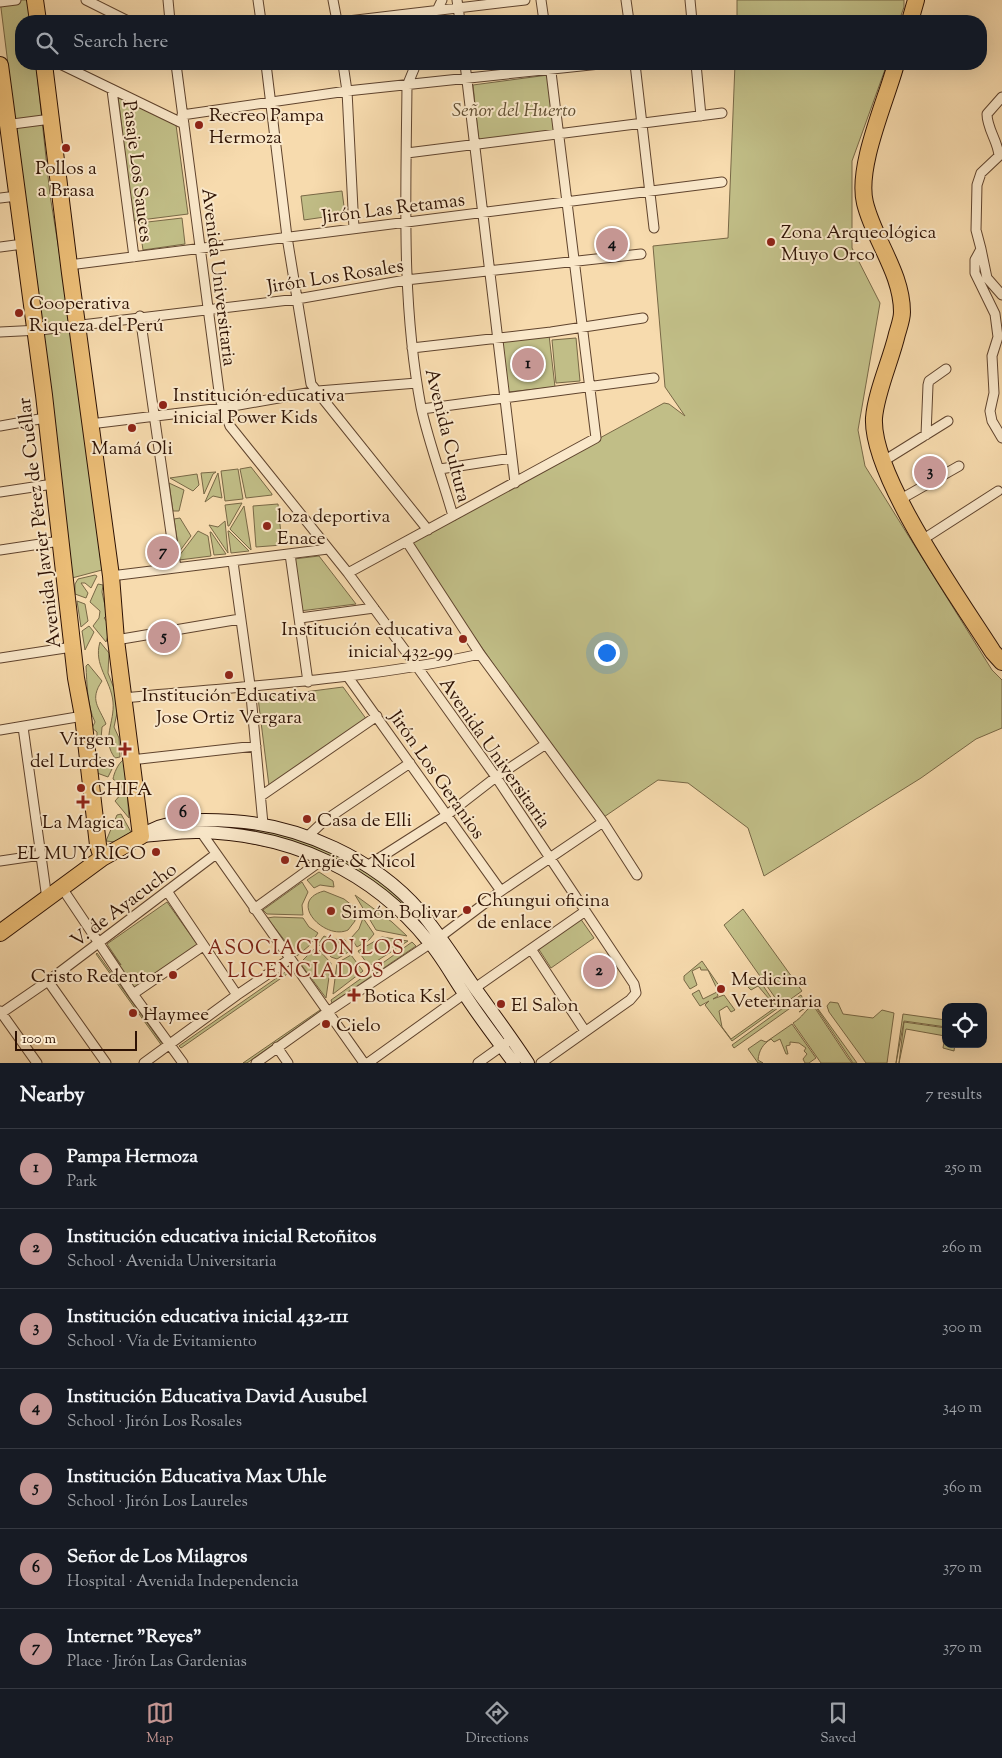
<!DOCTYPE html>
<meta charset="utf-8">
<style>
body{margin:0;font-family:"Sorts Mill Goudy",serif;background:#20242c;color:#f1f3f6}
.controls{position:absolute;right:15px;bottom:15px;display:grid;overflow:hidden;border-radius:10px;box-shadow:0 5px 20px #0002}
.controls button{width:45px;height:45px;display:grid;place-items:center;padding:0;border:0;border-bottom:1px solid #363941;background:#171b24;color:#f1f3f6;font:25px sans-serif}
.scale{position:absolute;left:15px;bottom:12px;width:122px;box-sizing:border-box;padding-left:5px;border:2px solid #2e1204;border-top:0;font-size:14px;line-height:18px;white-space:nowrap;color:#2e1204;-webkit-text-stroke:4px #fae8ca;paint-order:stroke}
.you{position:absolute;left:606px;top:652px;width:18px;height:18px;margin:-12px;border:4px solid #fff;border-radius:50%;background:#1a73e8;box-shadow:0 0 0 8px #1a73e833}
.badge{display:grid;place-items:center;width:32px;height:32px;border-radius:50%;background:#c59692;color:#111;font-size:16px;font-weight:700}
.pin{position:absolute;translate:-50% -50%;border:2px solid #fff;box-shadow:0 1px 5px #0006}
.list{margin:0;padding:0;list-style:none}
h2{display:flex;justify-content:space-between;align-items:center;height:65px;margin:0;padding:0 20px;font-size:21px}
h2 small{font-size:16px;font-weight:400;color:#9ea1a6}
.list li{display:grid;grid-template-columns:32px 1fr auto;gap:15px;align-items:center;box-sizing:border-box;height:80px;padding:0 20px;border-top:1px solid #363941}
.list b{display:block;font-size:19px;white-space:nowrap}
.list p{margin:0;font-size:16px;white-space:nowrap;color:#9ea1a6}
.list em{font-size:16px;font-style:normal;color:#9ea1a6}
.icon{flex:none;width:28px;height:28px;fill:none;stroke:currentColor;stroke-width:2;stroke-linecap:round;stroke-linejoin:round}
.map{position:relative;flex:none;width:1002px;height:1063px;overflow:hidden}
.search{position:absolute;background:#171b24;box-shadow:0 5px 20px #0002;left:15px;right:15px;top:15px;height:55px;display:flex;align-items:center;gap:12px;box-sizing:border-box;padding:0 18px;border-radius:20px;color:#9ea1a6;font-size:19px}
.sheet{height:625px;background:#171b24}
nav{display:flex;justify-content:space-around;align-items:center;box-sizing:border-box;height:70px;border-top:1px solid #363941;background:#171b24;font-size:14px;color:#9ea1a6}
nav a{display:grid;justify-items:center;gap:2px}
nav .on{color:#c59692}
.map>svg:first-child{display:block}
.green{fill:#c1be87;stroke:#786846}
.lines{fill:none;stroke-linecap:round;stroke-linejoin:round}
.street-casing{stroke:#60442e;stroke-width:11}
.secondary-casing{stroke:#2e1204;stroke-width:14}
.highway-casing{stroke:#2e1204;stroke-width:18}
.street{stroke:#fae8ca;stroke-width:9}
.secondary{stroke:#fae8ca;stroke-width:12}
.highway{stroke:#ecbe77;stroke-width:16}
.poi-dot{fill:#8f2418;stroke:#fae8ca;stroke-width:2}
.labels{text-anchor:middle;stroke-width:4;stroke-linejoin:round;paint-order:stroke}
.park-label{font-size:19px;font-style:italic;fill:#614e32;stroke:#fae8ca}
.poi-label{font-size:19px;fill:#2e1204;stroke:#fae8ca;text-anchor:start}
.street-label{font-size:19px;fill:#2e1204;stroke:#fae8ca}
.neighbourhood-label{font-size:20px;letter-spacing:1px;fill:#7a1f14;stroke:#fae8ca}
</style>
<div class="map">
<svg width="1002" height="1063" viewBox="0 0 1002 1063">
<rect width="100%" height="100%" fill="#f7dbae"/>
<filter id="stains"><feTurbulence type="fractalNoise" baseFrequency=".004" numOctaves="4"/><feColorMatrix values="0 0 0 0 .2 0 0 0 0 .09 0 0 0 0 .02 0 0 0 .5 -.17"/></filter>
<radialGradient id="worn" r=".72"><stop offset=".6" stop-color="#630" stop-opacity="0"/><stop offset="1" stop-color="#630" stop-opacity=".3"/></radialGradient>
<!-- green -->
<path class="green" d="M0,0H30L32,21H21V64H36L50,195L71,325L102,570L72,578Z
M737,0H904V7L899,21H737Z
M735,64H887L852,161V248L880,303L858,430L865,466L992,670L1002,680V728L976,739L921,778L764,876L748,828L688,783L658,780L601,819L412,547L413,540L664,403L669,404L685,416L665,387L653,246L728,238Z
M548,75L555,133L479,143L473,85Z
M118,97L176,125L188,214L133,221Z
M342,191L345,214L304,220L301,196Z
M182,218L185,244L143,250L139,223Z
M549,335L555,387L508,392L502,341Z
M576,338L580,381L556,383L552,340Z
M251,467L272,494V495L246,498L240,469Z
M238,469L243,499L225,501L221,471Z
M216,472L213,474L204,494L201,473Z
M218,473L222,498L213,496L205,502Z
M197,474L199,485L193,491L170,478Z
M169,483L184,490L179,511H173Z
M242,503L229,526H228L225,505Z
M278,504L282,545L256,547L253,506Z
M244,506L251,549V550L230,529Z
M180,518L191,536L179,552L174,519Z
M225,521L228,553L209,525L218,527Z
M198,531L208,536L211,556L179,560V556Z
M228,531H229L249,551L231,553Z
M210,532H211L226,554L214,555Z
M319,556L356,604L300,611L294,559Z
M95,575L97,576L91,588L85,583H81L88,593L86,598L75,594V584L78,579Z
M98,584L103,585L102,592L107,615L104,618L108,623L107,630L109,632L106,642L93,626L99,618L100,611L90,602Z
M77,601L85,604L88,621L81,627Z
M89,626L94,632L85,650L82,631Z
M100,642L109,653L108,673L115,691L117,713L114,727L119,738L120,757L115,758C101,740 115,722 113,702C111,680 93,665 100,642Z
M88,664L102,681C89,700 99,707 106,724L102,727L101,739L97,740V732L92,728L95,722C87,706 87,683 86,666Z
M343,687L367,720L269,786L258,698Z
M100,757L112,769L108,777L97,773L98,758Z
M123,760L125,762L129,818L115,801L123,792L121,785L113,779C114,773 118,764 123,760Z
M121,814L131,832L115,842L106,841L117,815Z
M211,823L276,831L333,853L369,874L402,897L435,937L332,860L165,826Z
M319,872L333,881L334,887L320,885L314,888L307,880Z
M302,882L308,892L302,905L303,915L267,914L263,910Z
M324,891L344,899L353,906L355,921L348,930C325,941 286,901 324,891Z
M355,895L392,922L407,936L376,930Z
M167,902L199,947L136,991L104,946L106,945L121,965L107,944Z
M743,909L802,991L781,1006L724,925Z
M274,917L303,918L309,927L318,933L310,945L297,956L267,918Z
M363,918L374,934L369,940L357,947L351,938L359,929Z
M580,918L594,938L551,968L538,948Z
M324,936L330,939L345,940L350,951L337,959L331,957L318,944Z
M382,937L408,941L369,966L358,951Z
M412,942L416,946L332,1003L331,1000Z
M316,947L331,963L326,998L300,963Z
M97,953L163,1045L162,1046L96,954Z
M351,955L363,971L333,994L337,963Z
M702,961L722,990L718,991L708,970H701L700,967L692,971L697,985L690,989L684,980V976Z
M288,970L290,972L181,1048L179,1046Z
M758,978L778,1008L732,1041L705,1005L709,1001L700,1006L692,994L699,990L703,999L717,992L718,996L713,999L724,995L735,1010L731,1012L727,1006L719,1011L722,1027L731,1039L776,1007L758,986L751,990L748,987Z
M801,995L803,999L734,1048L732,1045Z
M813,1002L857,1063H853L813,1003L799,1012Z
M830,1002L838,1003L843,1014L873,1018L882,1010L894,1013L887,1063H866L829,1012L827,1006Z
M813,1005L848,1058L852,1063H821L793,1023C803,1017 805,1010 813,1005Z
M320,1010L321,1011L247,1063H243Z
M903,1014L946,1020V1027L904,1021L896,1063Z
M904,1022L946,1028V1044H955L954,1051L943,1048L945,1036L906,1029L899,1063Z
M792,1024L816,1058L809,1063H805L803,1059L807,1054L804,1051L806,1048L799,1043L790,1042V1045L786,1046L788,1054H786L780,1039L774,1042L771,1039C763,1044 759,1050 758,1060L763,1063H758L748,1049L761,1040L766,1042Z"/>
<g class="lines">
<defs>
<path id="street" d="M86,0L128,21
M168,0L170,21
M258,0L261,21
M333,0L337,21
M457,0L460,21
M541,0L544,21
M626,0L629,21
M690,0L692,21
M0,2L16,0
M348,21L525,0
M432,21L442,0
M60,64L184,124
M176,64L220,399L230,426L348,573L418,668L496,777L634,984L636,993L630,1000L541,1063
M266,64L287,237L311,384L428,530
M343,64L347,91L354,229
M416,64L407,86C406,193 401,301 421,407C429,444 443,480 453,516
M465,64L515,483
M635,64L654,228
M696,64L701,116
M112,90L134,257
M1002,97L987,114C987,129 998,141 999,156L981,173L977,185L976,230L981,249L975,260V273L995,314L998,337L992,356L994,393L990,411L992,421L1002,438
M182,115L347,91L600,64
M5,125L51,119
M407,153L722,113
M0,198L17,196
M0,247L23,244
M981,249L987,278L1002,295
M69,265L722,182
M140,316L176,568
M0,332L40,330L297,299L406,280L641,254
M412,348L551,332L643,318
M422,409L654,378
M90,424L222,408L318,391L417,383
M0,426L45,418
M926,435L928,385L929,381L946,369
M882,462L948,421
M440,469L512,458
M0,492L53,484
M901,499L959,466
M922,540L998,491
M407,542L480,654L603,822L637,875
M0,550L60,541
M290,554L308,682
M233,562L250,685L263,824
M348,573L596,438L550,64
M111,576L328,549
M300,618L374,608
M116,640L240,619
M0,658L72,647
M348,677L501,891
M124,698C243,686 363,680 480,654
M23,727L47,899
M0,730L83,716
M131,760L256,746
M261,796L377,716
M201,832L364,1063
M307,837L324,821L410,763
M0,861L41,855
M367,866L447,815L496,777L546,744
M62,888L133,994L183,1063
M167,891L237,995
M254,909L322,860
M440,937L501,891L603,822
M531,949L585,1031
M48,981L106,1063
M475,988L584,912
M133,994L203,946
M0,1011L37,1063
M0,1014L48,981L216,854
M277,1047L288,1063
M144,1063L237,995L290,959
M256,1063L329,1011L431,943
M368,1063L464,994
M478,1063L506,1043"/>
<path id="secondary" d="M141,836C167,818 201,819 232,821C300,825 375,859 420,911C440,935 457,962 475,988C493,1013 511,1037 528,1063
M141,836C161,835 181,831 201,832C292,835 372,871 429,942C442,957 452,976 463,992C479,1017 497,1040 514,1063"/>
<path id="highway" d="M35,0L38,21
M910,21L916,0
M896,64C886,101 856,167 865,203C874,240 902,273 902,312C902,319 899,327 897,334C891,360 876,392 874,418C871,476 960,600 993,652L1002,662
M0,65L44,395L76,678L83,716L98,845L102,858
M0,933L102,858L141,836L116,640L111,576L70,273L44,64"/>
</defs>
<!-- street casing -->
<use href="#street" class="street-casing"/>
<!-- secondary casing -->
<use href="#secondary" class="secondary-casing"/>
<!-- highway casing -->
<use href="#highway" class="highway-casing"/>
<!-- street -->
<use href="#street" class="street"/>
<!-- secondary -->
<use href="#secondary" class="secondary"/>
<!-- highway -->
<use href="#highway" class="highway"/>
</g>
<!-- markers -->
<g class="poi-dot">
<circle cx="199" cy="125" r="5"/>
<circle cx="66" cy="148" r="5"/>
<circle cx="771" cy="242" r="5"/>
<circle cx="19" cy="313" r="5"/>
<circle cx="163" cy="405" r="5"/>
<circle cx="132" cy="428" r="5"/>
<circle cx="267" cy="526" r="5"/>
<circle cx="463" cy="639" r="5"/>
<circle cx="229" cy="675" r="5"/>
<path d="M122.5 741.5h5v5h5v5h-5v5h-5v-5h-5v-5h5z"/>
<circle cx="81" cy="788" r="5"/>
<path d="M80.5 794.5h5v5h5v5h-5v5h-5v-5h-5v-5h5z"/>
<circle cx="307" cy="819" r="5"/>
<circle cx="156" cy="852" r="5"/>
<circle cx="285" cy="860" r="5"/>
<circle cx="467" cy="910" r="5"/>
<circle cx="331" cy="911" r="5"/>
<circle cx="173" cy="975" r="5"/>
<circle cx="721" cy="989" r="5"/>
<path d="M351.5 987.5h5v5h5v5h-5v5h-5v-5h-5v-5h5z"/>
<circle cx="501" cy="1004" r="5"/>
<circle cx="133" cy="1013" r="5"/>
<circle cx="326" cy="1024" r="5"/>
</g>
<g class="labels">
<!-- park labels -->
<g class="park-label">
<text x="514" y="116">Señor del Huerto</text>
</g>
<!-- poi labels -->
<g class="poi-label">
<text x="209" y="121">Recreo Pampa<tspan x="209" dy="22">Hermoza</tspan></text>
<text x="66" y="174" text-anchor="middle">Pollos a<tspan x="66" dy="22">a Brasa</tspan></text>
<text x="781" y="238">Zona Arqueológica<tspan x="781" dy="22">Muyo Orco</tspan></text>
<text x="29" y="309">Cooperativa<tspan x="29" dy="22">Riqueza del Perú</tspan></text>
<text x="173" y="401">Institución educativa<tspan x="173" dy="22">inicial Power Kids</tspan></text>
<text x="132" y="454" text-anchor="middle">Mamá Oli</text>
<text x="277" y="522">loza deportiva<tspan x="277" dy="22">Enace</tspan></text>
<text x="453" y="635" text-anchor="end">Institución educativa<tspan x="453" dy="22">inicial 432-99</tspan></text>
<text x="229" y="701" text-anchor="middle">Institución Educativa<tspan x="229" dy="22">Jose Ortiz Vergara</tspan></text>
<text x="115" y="745" text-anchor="end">Virgen<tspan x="115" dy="22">del Lurdes</tspan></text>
<text x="91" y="795">CHIFA</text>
<text x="317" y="826">Casa de Elli</text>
<text x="83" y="828" text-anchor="middle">La Magica</text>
<text x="146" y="859" text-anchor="end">EL MUY RICO</text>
<text x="295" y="867">Angie &amp; Nicol</text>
<text x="477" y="906">Chungui oficina<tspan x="477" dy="22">de enlace</tspan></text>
<text x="341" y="918">Simón Bolivar</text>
<text x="163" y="982" text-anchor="end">Cristo Redentor</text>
<text x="731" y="985">Medicina<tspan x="731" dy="22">Veterinaria</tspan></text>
<text x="364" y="1002">Botica Ksl</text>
<text x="511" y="1011">El Salon</text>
<text x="143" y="1020">Haymee</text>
<text x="336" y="1031">Cielo</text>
</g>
<!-- street labels -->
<g class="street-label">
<text transform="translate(139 171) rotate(83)" y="7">Pasaje Los Sauces</text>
<text transform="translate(393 207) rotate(-7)" y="7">Jirón Las Retamas</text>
<text transform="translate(335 275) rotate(-9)" y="7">Jirón Los Rosales</text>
<text transform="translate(220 277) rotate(83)" y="7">Avenida Universitaria</text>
<text transform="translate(449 435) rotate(76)" y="7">Avenida Cultura</text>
<text transform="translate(38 523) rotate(-97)" y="7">Avenida Javier Pérez de Cuéllar</text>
<text transform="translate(496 752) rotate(55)" y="7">Avenida Universitaria</text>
<text transform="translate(438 774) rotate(55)" y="7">Jirón Los Geranios</text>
<text transform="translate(123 904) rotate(-37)" y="7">V. de Ayacucho</text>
</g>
<!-- neighbourhood labels -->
<g class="neighbourhood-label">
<text x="306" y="954">ASOCIACIÓN LOS<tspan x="306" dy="23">LICENCIADOS</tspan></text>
</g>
</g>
<rect width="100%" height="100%" filter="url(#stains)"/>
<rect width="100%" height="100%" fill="url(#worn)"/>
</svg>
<div class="controls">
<button><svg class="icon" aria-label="locate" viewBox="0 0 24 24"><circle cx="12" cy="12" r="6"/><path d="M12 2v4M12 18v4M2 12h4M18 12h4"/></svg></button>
</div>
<div class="scale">100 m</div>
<div class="you"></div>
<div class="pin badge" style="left:528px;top:364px">1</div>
<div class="pin badge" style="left:599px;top:971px">2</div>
<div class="pin badge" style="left:930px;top:472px">3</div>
<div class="pin badge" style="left:612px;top:244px">4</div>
<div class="pin badge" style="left:164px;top:637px">5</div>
<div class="pin badge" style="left:183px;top:813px">6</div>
<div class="pin badge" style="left:163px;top:552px">7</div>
<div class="search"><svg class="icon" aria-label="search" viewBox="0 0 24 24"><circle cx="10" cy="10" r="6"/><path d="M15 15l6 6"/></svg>Search here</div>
</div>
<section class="sheet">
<h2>Nearby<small>7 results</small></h2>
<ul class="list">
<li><span class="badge">1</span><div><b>Pampa Hermoza</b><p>Park</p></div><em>250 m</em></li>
<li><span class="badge">2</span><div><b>Institución educativa inicial Retoñitos</b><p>School · Avenida Universitaria</p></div><em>260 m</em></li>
<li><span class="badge">3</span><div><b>Institución educativa inicial 432-111</b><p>School · Vía de Evitamiento</p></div><em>300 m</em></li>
<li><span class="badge">4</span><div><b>Institución Educativa David Ausubel</b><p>School · Jirón Los Rosales</p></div><em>340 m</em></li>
<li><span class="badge">5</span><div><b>Institución Educativa Max Uhle</b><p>School · Jirón Los Laureles</p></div><em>360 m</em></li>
<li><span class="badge">6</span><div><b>Señor de Los Milagros</b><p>Hospital · Avenida Independencia</p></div><em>370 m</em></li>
<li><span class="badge">7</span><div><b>Internet &quot;Reyes&quot;</b><p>Place · Jirón Las Gardenias</p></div><em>370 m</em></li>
</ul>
</section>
<nav>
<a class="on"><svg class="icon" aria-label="map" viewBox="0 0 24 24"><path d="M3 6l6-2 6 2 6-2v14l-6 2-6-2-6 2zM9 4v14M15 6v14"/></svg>Map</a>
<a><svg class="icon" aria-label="directions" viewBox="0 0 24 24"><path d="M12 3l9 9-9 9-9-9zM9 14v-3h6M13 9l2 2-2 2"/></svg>Directions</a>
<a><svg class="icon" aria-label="saved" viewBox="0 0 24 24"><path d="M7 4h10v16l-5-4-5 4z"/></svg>Saved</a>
</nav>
